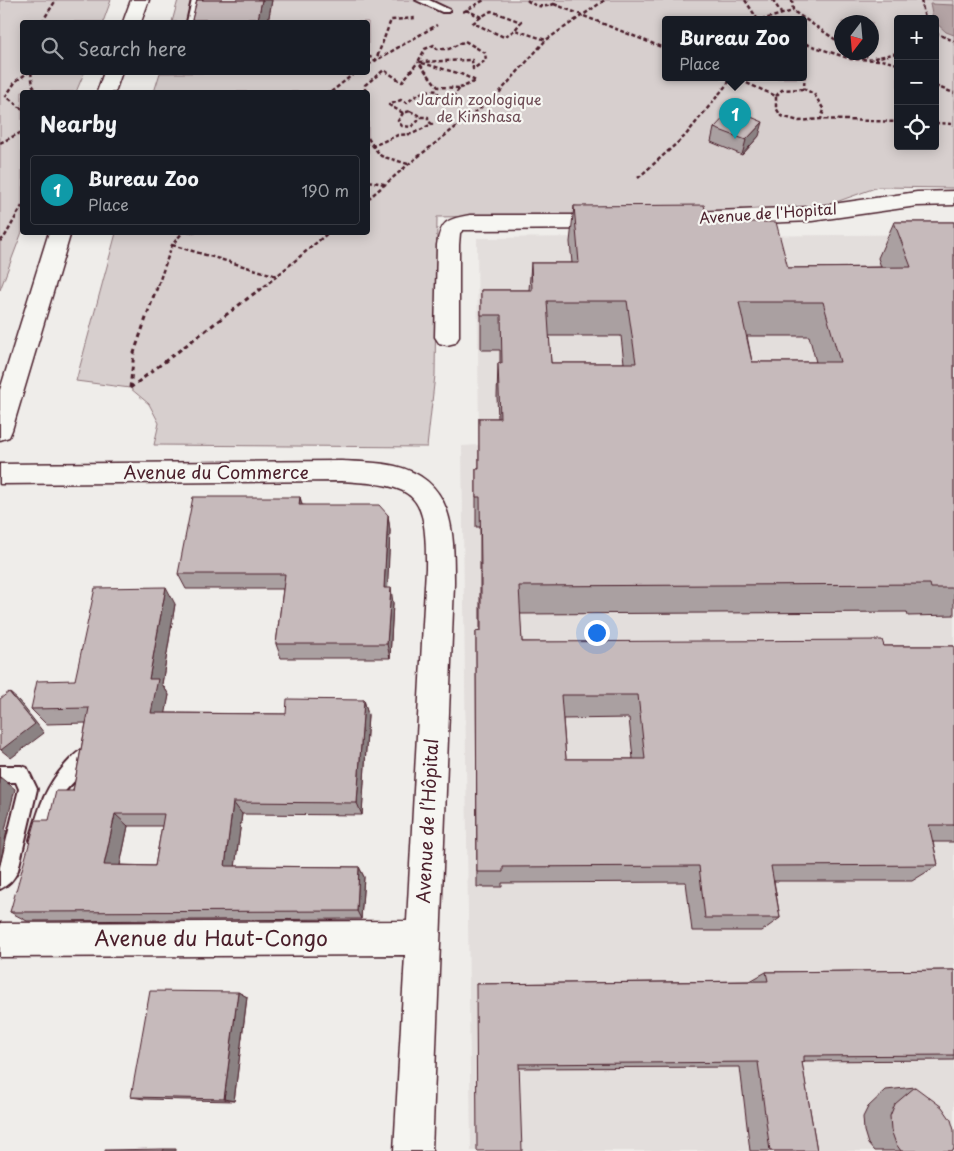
<!DOCTYPE html>
<meta charset="utf-8">
<style>
body{margin:0;font-family:"Playpen Sans",sans-serif;background:#20242c;color:#f1f3f6}
.controls{position:absolute;right:15px;top:15px;display:grid;overflow:hidden;border-radius:5px;box-shadow:0 2px 12px #0003}
.controls button{width:45px;height:45px;display:grid;place-items:center;padding:0;border:0;border-bottom:1px solid #363941;background:#171b24;color:#f1f3f6;font:25px sans-serif}
.compass{position:absolute;left:834px;top:15px;width:45px;height:45px;border-radius:50%;background:#171b24;box-shadow:0 2px 12px #0003;rotate:196deg}
.you{position:absolute;left:596px;top:632px;width:18px;height:18px;margin:-12px;border:4px solid #fff;border-radius:50%;background:#1a73e8;box-shadow:0 0 0 8px #1a73e833}
.badge{display:grid;place-items:center;width:32px;height:32px;border-radius:50%;background:#0f766e;color:#fff;font-size:16px;font-weight:700}
.pin{position:absolute;translate:-50% -41px;filter:drop-shadow(0 1px 2px #0008)}
.pin::after{content:'';position:absolute;top:26px;width:18px;height:15px;background:inherit;clip-path:polygon(0 0,100% 0,50% 100%)}
.popup{position:absolute;left:662px;top:16px;width:145px;height:65px;box-sizing:border-box;display:grid;place-content:center;border-radius:5px;background:#171b24;filter:drop-shadow(0 1px 4px #0005);font-size:16px;white-space:nowrap;color:#9ea1a6}
.popup b{font-size:19px;color:#f1f3f6}
.popup::after{content:'';position:absolute;left:50%;top:100%;margin-left:-10px;border:10px solid transparent;border-top-color:#171b24}
.list{margin:0;padding:0;list-style:none}
h2{display:flex;justify-content:space-between;align-items:center;height:65px;margin:0;padding:0 20px;font-size:21px}
h2 small{font-size:16px;font-weight:400;color:#9ea1a6}
.list li{display:grid;grid-template-columns:32px 1fr auto;gap:15px;align-items:center;box-sizing:border-box;height:70px;margin:0 10px 10px;padding:0 10px;border:1px solid #363941;border-radius:5px}
.list b{display:block;font-size:19px;white-space:nowrap}
.list p{margin:0;font-size:16px;white-space:nowrap;color:#9ea1a6}
.list em{font-size:16px;font-style:normal;color:#9ea1a6}
.icon{flex:none;width:28px;height:28px;fill:none;stroke:currentColor;stroke-width:2;stroke-linecap:round;stroke-linejoin:round}
.map{position:relative;flex:none;width:954px;height:1151px;overflow:hidden}
.search{position:absolute;background:#171b24;box-shadow:0 2px 12px #0003;left:20px;top:20px;width:350px;height:55px;display:flex;align-items:center;gap:12px;box-sizing:border-box;padding:0 18px;border-radius:5px;color:#9ea1a6;font-size:19px}
.panel{position:absolute;background:#171b24;box-shadow:0 2px 12px #0003;left:20px;top:90px;width:350px;height:145px;border-radius:5px}
.map>svg:first-child{display:block}
.built{fill:#e3dedc}
.green{fill:#d7cfce;stroke:#90777c;fill-rule:evenodd}
.water{fill:#b4a4a5;stroke:#8a6f74}
.lines{fill:none;stroke-linecap:round;stroke-linejoin:round}
.service-casing{stroke:#4a1f2b;stroke-width:4}
.minor-casing{stroke:#4a1f2b;stroke-width:3}
.primary-casing{stroke:#4a1f2b;stroke-width:3}
.path-far1{stroke:#4a1f2b;stroke-width:2.5;stroke-dasharray:4 2.5;stroke-linecap:butt}
.path{stroke:#4a1f2b;stroke-width:3;stroke-dasharray:4.5 4;stroke-linecap:butt}
.service{fill:#f6f6f2;fill-rule:evenodd}
.minor{fill:#f6f6f2;fill-rule:evenodd}
.primary{fill:#f6f6f2;fill-rule:evenodd}
.wall{fill:#aaa0a1;stroke:#4a1f2b;fill-rule:evenodd}
.shaded-wall{fill:#8b8283;stroke:#4a1f2b}
.building{fill:#c6babb;stroke:#4a1f2b;fill-rule:evenodd}
.labels{text-anchor:middle;stroke-width:4.5;stroke-linejoin:round;paint-order:stroke}
.far-park-label{font-size:15px;fill:#6d4b54;stroke:#f6f6f2}
.far-street-label{font-size:15px;fill:#4a1f2b;stroke:#f6f6f2}
.street-label{font-size:18px;fill:#4a1f2b;stroke:#f6f6f2}
.near-street-label{font-size:21px;fill:#4a1f2b;stroke:#f6f6f2}
</style>
<div class="map">
<svg width="954" height="1151" viewBox="0 0 954 1151">
<rect width="100%" height="100%" fill="#efedea"/>
<filter id="ink" filterUnits="userSpaceOnUse"><feTurbulence type="fractalNoise" baseFrequency=".02" numOctaves="2"/><feDisplacementMap in="SourceGraphic" scale="10" xChannelSelector="R" yChannelSelector="G"/><feConvolveMatrix kernelMatrix="1 2 1 2 8 2 1 2 1" color-interpolation-filters="sRGB"/></filter>
<g filter="url(#ink)">
<!-- built -->
<path class="built" d="M954,234V1151H471L462,446L479,445L477,238Z"/>
<!-- green -->
<path class="green" d="M0,0H111L103,22H22V72L84,73L76,92H22V232L0,290Z
M178,0H954V188L878,187L811,211L437,217L435,375L427,447L154,445L159,423L149,404L130,388L76,381L116,233L368,232V92H154L160,73L368,72V22H172ZM898,19H935V146H898ZM666,20H804V78H666ZM842,22H872V52H842Z"/>
<!-- water -->
<path class="water" d="M930,4L954,5V35L946,32L935,22V19H933Z"/>
<g class="lines">
<defs>
<path id="service" d="M192,0H202L196,22H187Z
M416,0H429L450,10L448,12H442Z
M84,749L90,751L92,757C85,775 65,786 57,804C51,817 51,833 45,846L39,849L33,846L30,840C39,809 44,788 66,764C72,758 76,752 84,749Z
M0,766H21L27,768L37,789L18,870C14,879 9,885 0,889V867L19,789L16,782H0Z"/>
<path id="minor" d="M954,191V205L917,206L812,221L669,227L661,225L658,220L661,215L669,213L812,207L917,192Z
M470,215H609L617,217L620,222L617,227L609,229L463,230L460,233L459,245V337L455,343L447,345L439,343L435,337L437,245C441,221 447,219 470,215Z
M341,461C359,462 378,462 395,466C455,480 454,533 454,584L432,1151H394L405,955L0,957V923L407,921L426,568C427,491 415,485 341,481L0,484V464Z"/>
<path id="primary" d="M131,0H149L141,22H123Z
M104,72H122L115,92H97Z
M49,232H71L12,430L9,437L0,440V390Z"/>
</defs>
<!-- service casing -->
<use href="#service" class="service-casing"/>
<!-- minor casing -->
<use href="#minor" class="minor-casing"/>
<!-- primary casing -->
<use href="#primary" class="primary-casing"/>
<!-- path-far1 -->
<path class="path-far1" d="M527,0C535,7 544,8 554,4L556,0
M745,0L758,20
M773,0L781,13
M792,0L793,11L842,44
M921,0L925,19
M554,4L666,49
M466,10L481,17L491,11L521,22L515,30L546,40
M463,12L484,0
M481,17L473,23L504,37L515,30
M761,20L793,11
M42,22L56,0
M935,33L954,41
M465,41L485,53L486,60L473,69L472,60L418,62L425,49L434,45L437,49H449Z
M804,44H806L804,89L814,94L824,110L821,119
M806,44L851,59L881,60L898,64
M858,52L868,57
M368,56L376,60L391,20L416,18
M874,58L898,53
M422,63L461,74L476,81L460,88
M368,65L437,25
M31,72L33,86L38,92
M735,78L776,96V108L781,116L799,121L821,119L898,122
M935,86L954,93
M331,92L356,72
M365,92V85L384,70L402,82L418,62
M776,96L782,90L804,89
M22,109L6,96L16,81L29,72
M410,111L418,115V121L411,127L402,126L398,121L403,113Z
M403,113L389,105L401,100L407,103C418,94 423,89 438,91V97H453L460,88L438,87L418,62
M935,123L954,124
M368,138L373,146
M0,143L22,132
M408,164L381,156L373,146L398,135L412,134L432,124L428,121V117H418
M638,178L685,136L732,78
M368,181L384,184
M368,199L410,163L498,94L546,40L605,0
M0,241L4,238L22,206
M172,245L277,276
M156,291L172,245L183,232
M259,291L329,232"/>
<!-- path -->
<path class="path" d="M130,388L260,289
M130,388L134,353L156,289"/>
<!-- service -->
<use href="#service" class="service"/>
<!-- minor -->
<use href="#minor" class="minor"/>
<!-- primary -->
<use href="#primary" class="primary"/>
</g>
<!-- wall -->
<path class="wall" d="M197,0H272L268,22H193L192,20Z
M714,128L759,136L742,155L711,142Z
M574,206L708,222L788,268L881,267L878,258L894,222H954V615L908,616L907,612L520,614L522,642L884,646H954V842H933L938,865L912,881H774L780,918L762,931H692L686,882L502,883V887H477L476,631L480,630V527H476V469H479V418H498L497,397L498,363H500V350H481V290H529L531,263H572L570,242ZM549,336H621L624,363H551ZM747,336H809L816,362H752ZM629,718L633,759H566L563,719Z
M300,497L302,505L388,515L390,531L387,588L393,603L390,658H281L276,644L283,589H186L178,574Z
M175,604L162,684L169,695L165,713L286,714L364,700L368,715L362,815L242,814L235,866L359,867L364,877L361,919L27,921L10,912L49,820L73,791L86,723L46,724L31,709L75,680ZM128,826H162L155,866L120,865Z
M954,970V1060L804,1061V1062L802,1063L817,1151H750L740,1067L519,1068L476,984L750,981L766,972Z
M238,992L247,997L234,1101L144,1099L131,1097Z
M915,1087L953,1151H874L868,1144L864,1131L863,1117L868,1107L886,1090Z"/>
<!-- shaded-wall -->
<path class="shaded-wall" d="M262,0H272L268,22H259L258,19Z
M763,122L759,136L742,155L746,140Z
M300,497L304,513L299,505Z
M388,515L390,531L387,603L384,588Z
M166,587L175,604L162,684L169,695L163,728L151,713L149,679Z
M391,588L393,603L390,658L387,644Z
M9,692L19,701L44,733L11,758L1,750Z
M364,700L368,715L362,815L357,803Z
M0,777L15,789L5,830L7,831L0,864Z
M233,802L242,814L234,876L225,866Z
M115,814L128,826L118,875L104,865Z
M359,867L364,877L361,919L357,911Z
M238,992L247,997L234,1101L224,1099Z
M164,1149H176V1151H163Z"/>
<!-- building -->
<path class="building" d="M197,0H262L258,19L192,20Z
M732,109L763,122L746,140L714,128Z
M704,205L708,222H776L788,268L911,267L894,222H954V588H931L930,584L519,586L522,642L882,640L884,646H954V825H929L938,865L771,866L780,918H705L699,866L503,867V872H477L476,631L481,630V570L480,497H476V469H479V418H500L498,363H502L501,315H481V290H532L531,263H579L574,206ZM547,301H627L636,363H551ZM739,302H823L840,362H752ZM561,695H638L645,759H566Z
M193,497H300L299,505H379L388,515L384,588H391L387,644H276L285,574H178Z
M166,587L149,679H158L151,713L286,714L287,699L364,700L357,803L233,802L225,866L359,867L357,911L10,912L36,820H49L56,791H73L89,708L31,709L37,681L75,680L95,588ZM115,814H164L155,866L104,865Z
M9,692L35,724L1,750L0,749V699Z
M954,970V1055L804,1056V1062H802L817,1151H770L758,1062L519,1064L522,1151H477L476,984L768,981L766,972Z
M150,991L238,992L224,1099L131,1097Z
M915,1087L942,1107L951,1120L954,1130V1148L953,1151H901L896,1144L891,1130L890,1116L895,1104Z
M164,1149L163,1151H105V1150Z"/>
</g>
<g class="labels">
<!-- far-park labels -->
<g class="far-park-label">
<text x="479" y="105">Jardin zoologique<tspan x="479" dy="17">de Kinshasa</tspan></text>
</g>
<!-- far-street labels -->
<g class="far-street-label">
<text transform="translate(768 214) rotate(-4)" y="5">Avenue de l'Hopital</text>
</g>
<!-- street labels -->
<g class="street-label">
<text x="216" y="479">Avenue du Commerce</text>
<text transform="translate(428 821) rotate(-87)" y="6">Avenue de l’Hôpital</text>
</g>
<!-- near-street labels -->
<g class="near-street-label">
<text x="211" y="946">Avenue du Haut-Congo</text>
</g>
</g>
</svg>
<div class="controls">
<button>+</button>
<button>−</button>
<button><svg class="icon" aria-label="locate" viewBox="0 0 24 24"><circle cx="12" cy="12" r="6"/><path d="M12 2v4M12 18v4M2 12h4M18 12h4"/></svg></button>
</div>
<svg class="compass" viewBox="-18 -18 36 36"><path d="M0-13l5 13h-10z" fill="#e53935"/><path d="M0 13l5-13h-10z" fill="#9ea1a6"/></svg>
<div class="you"></div>
<div class="pin badge" style="left:735px;top:139px;background:#0f9aa8">1</div>
<div class="popup"><b>Bureau Zoo</b>Place</div>
<div class="search"><svg class="icon" aria-label="search" viewBox="0 0 24 24"><circle cx="10" cy="10" r="6"/><path d="M15 15l6 6"/></svg>Search here</div>
<section class="panel">
<h2>Nearby<small></small></h2>
<ul class="list">
<li><span class="badge" style="background:#0f9aa8">1</span><div><b>Bureau Zoo</b><p>Place</p></div><em>190 m</em></li>
</ul>
</section>
</div>
